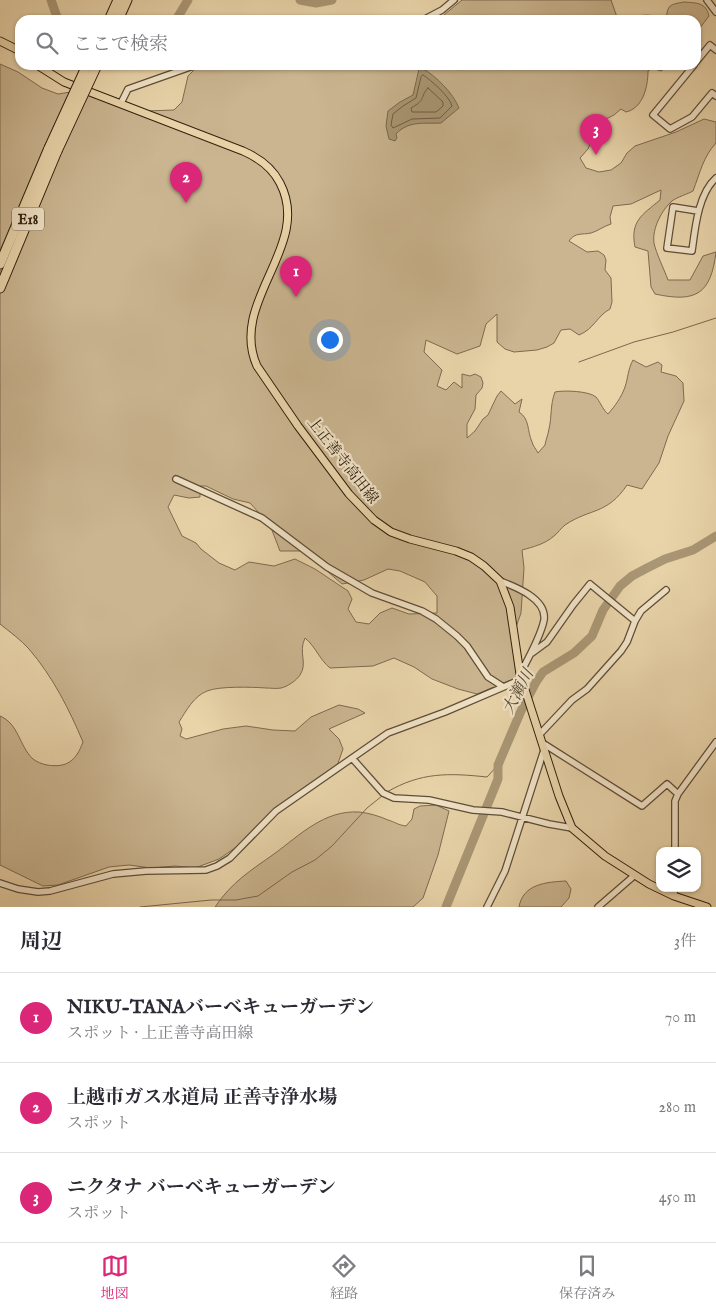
<!DOCTYPE html>
<html lang="ja">
<meta charset="utf-8">
<style>
body{margin:0;font-family:"IM FELL English","Noto Serif JP",serif;background:#f2f2f3;color:#2b2b33}
.controls{position:absolute;right:15px;bottom:15px;display:grid;overflow:hidden;border-radius:10px;box-shadow:0 1px 4px #0004}
.controls button{width:45px;height:45px;display:grid;place-items:center;padding:0;border:0;border-bottom:1px solid #e1e1e2;background:#fff;color:#2b2b33;font:25px sans-serif}
.you{position:absolute;left:329px;top:339px;width:18px;height:18px;margin:-12px;border:4px solid #fff;border-radius:50%;background:#1a73e8;box-shadow:0 0 0 8px #1a73e833}
.badge{display:grid;place-items:center;width:32px;height:32px;border-radius:50%;background:#db2777;color:#fff;font-size:16px;font-weight:700}
.pin{position:absolute;translate:-50% -41px;filter:drop-shadow(0 1px 2px #0008)}
.pin::after{content:'';position:absolute;top:26px;width:18px;height:15px;background:inherit;clip-path:polygon(0 0,100% 0,50% 100%)}
.list{margin:0;padding:0;list-style:none}
h2{display:flex;justify-content:space-between;align-items:center;height:65px;margin:0;padding:0 20px;font-size:21px}
h2 small{font-size:16px;font-weight:400;color:#7c7c81}
.list li{display:grid;grid-template-columns:32px 1fr auto;gap:15px;align-items:center;box-sizing:border-box;height:90px;padding:0 20px;border-top:1px solid #e1e1e2}
.list b{display:block;font-size:19px;white-space:nowrap}
.list p{margin:0;font-size:16px;white-space:nowrap;color:#7c7c81}
.list em{font-size:16px;font-style:normal;color:#7c7c81}
.icon{flex:none;width:28px;height:28px;fill:none;stroke:currentColor;stroke-width:2;stroke-linecap:round;stroke-linejoin:round}
.map{position:relative;flex:none;width:716px;height:907px;overflow:hidden}
.search{position:absolute;background:#fff;box-shadow:0 1px 4px #0004;left:15px;right:15px;top:15px;height:55px;display:flex;align-items:center;gap:12px;box-sizing:border-box;padding:0 18px;border-radius:15px;color:#7c7c81;font-size:19px}
.sheet{height:335px;background:#fff}
nav{display:flex;justify-content:space-around;align-items:center;box-sizing:border-box;height:70px;border-top:1px solid #e1e1e2;background:#fff;font-size:14px;color:#7c7c81}
nav a{display:grid;justify-items:center;gap:2px}
nav .on{color:#db2777}
.map>svg:first-child{display:block}
.green{fill:#cab590;stroke:#7e6a50;fill-rule:evenodd}
.water{fill:#aa9775;stroke:#7a674c}
.lines{fill:none;stroke-linecap:round;stroke-linejoin:round}
.shore{stroke:#6e5c42;stroke-width:1}
.stream{stroke:#7a674c;stroke-width:1}
.river{stroke:#aa9775;stroke-width:9}
.minor-casing{stroke:#5f4d36;stroke-width:8}
.major-casing{stroke:#31200f;stroke-width:9}
.highway-casing{stroke:#31200f;stroke-width:11}
.minor{stroke:#f1e3c8;stroke-width:5.5}
.major{stroke:#e9d4aa;stroke-width:7}
.highway{stroke:#e9d4aa;stroke-width:9}
.highway-bridge-casing{stroke:#31200f;stroke-width:11;stroke-linecap:butt}
.highway-bridge{stroke:#e9d4aa;stroke-width:9}
.labels{text-anchor:middle;stroke-width:4.5;stroke-linejoin:round;paint-order:stroke}
.shield{fill:#f1e3c8;stroke:#6b5a46;stroke-width:1}
.shield-label{font-size:14px;font-weight:bold;fill:#31200f}
.street-label{font-size:15px;fill:#31200f;stroke:#f1e3c8}
.water-label{font-size:16px;font-style:italic;fill:#5b4a33;stroke:#f1e3c8}
</style>
<div class="map">
<svg width="716" height="907" viewBox="0 0 716 907">
<rect width="100%" height="100%" fill="#e9d4aa"/>
<filter id="stains"><feTurbulence type="fractalNoise" baseFrequency=".004" numOctaves="4"/><feColorMatrix values="0 0 0 0 .2 0 0 0 0 .09 0 0 0 0 .02 0 0 0 .5 -.17"/></filter>
<radialGradient id="worn" r=".72"><stop offset=".6" stop-color="#630" stop-opacity="0"/><stop offset="1" stop-color="#630" stop-opacity=".3"/></radialGradient>
<!-- green -->
<path class="green" d="M462,0H611L618,20H438Z
M684,2C696,3 706,2 709,16L696,33V20H629C641,13 653,14 666,20C668,4 669,5 684,2Z
M0,64L18,72L42,88L58,94L77,91L146,111L174,110L182,102L188,76L195,69H204L214,65H664V69L661,71L652,68L648,71C648,87 643,108 626,112L621,109L614,115L600,122L588,149L580,158L586,168L599,172L611,170L621,163L627,153L635,146L676,132L704,119L716,122V143C703,157 700,173 693,191C688,194 677,197 672,201C662,210 652,228 654,243C656,253 664,269 668,280H690L703,256L716,252C711,294 696,303 655,294L651,287L648,251L635,247C630,221 642,215 660,200L661,190L631,204L613,206L610,217L611,224C604,226 598,231 591,233C582,235 575,232 569,241L587,252L598,251L604,255L606,260L605,270L611,278L612,302L610,309C597,316 594,329 579,335L570,329L561,330L554,343L547,347L537,350L514,352L505,349L497,342V314L486,324L480,346L457,354L426,340L424,352L442,370L437,386L446,390L454,382L462,388V374L470,376L475,374L481,377L483,383L482,388L476,395L475,409L467,424V438L475,431L483,419L488,415L497,396L501,391L515,404L522,399L519,412C530,419 527,431 532,442C533,446 536,449 538,453L545,445C546,439 548,435 549,429C552,416 550,405 555,392C564,390 589,391 596,397C599,400 603,410 608,414C615,406 621,398 625,387C628,378 628,369 633,360L646,367L658,362L662,365L661,372L676,376L683,383L684,401L668,436L659,463L642,489L627,485C607,515 590,508 565,525C561,528 558,533 554,536C545,544 533,547 522,550L524,568L521,613L516,627V678L477,694L458,689L432,679L414,667L394,658L373,666L330,668C319,659 316,647 305,638C298,653 308,663 300,675C297,680 287,687 281,688C277,689 270,688 266,688C252,687 219,686 207,691C194,696 186,711 179,722L182,729L180,736L186,739L223,729L246,726L273,730L295,731L311,717L339,705L358,709L365,713L329,729L339,739L343,749L337,766L269,814L235,848L219,859L195,868L175,866L151,868L129,865L109,867L58,885L43,886L0,865V716C19,724 19,746 33,759C37,762 42,764 47,765C67,768 76,761 83,742C69,709 53,677 29,649C21,640 10,632 0,624ZM200,486H206L233,499L250,503L270,525L280,551H304L342,584L364,580L388,569L400,571L425,582L437,596V613L409,614L392,608L380,613L369,624L356,622L348,609L352,599L348,591L315,569L295,559L274,566L249,562L235,570L219,563L201,549L196,543L182,536L168,507L174,495L189,498L200,497Z
M436,805L449,811L438,855L423,898L413,907H215C232,882 250,871 274,854C300,835 324,810 359,812C369,813 379,816 388,820C395,822 398,825 406,826L412,819L414,809L420,806Z
M566,881L571,889L569,898L561,907H519C523,884 546,882 566,881Z"/>
<!-- water -->
<path class="water" d="M422,68C436,76 453,93 459,108L441,123C425,124 409,120 396,134L397,138L395,141L389,139L386,126L388,111L400,102L413,95L419,69Z"/>
<g class="lines">
<!-- shore -->
<path class="shore" d="M423,75C431,80 450,97 452,106L440,118L412,119L393,128L391,125L393,114L403,106L416,98L421,77Z
M428,88L443,102V106L436,112H412L411,108C427,99 419,98 428,88Z"/>
<!-- stream -->
<path class="stream" d="M579,362L634,342L673,332L716,318
M387,792C421,772 449,773 487,777L498,765
M140,907L211,900H236L258,896L292,872L315,860L332,846L367,808L382,796"/>
<!-- river -->
<path class="river" d="M51,0L58,20
M300,0L316,3L332,0
M176,20L188,0
M446,907L498,779V765L521,711L536,682L543,672L574,653L592,636L603,610L620,586L632,576L647,568L665,559L693,550L716,536"/>
<defs>
<path id="minor" d="M707,0L716,12
M423,20L442,10L454,0
M696,62L710,45L716,50
M252,65H267
M694,65L653,115L670,129L692,117L712,93L716,96
M121,103L128,89L196,65
M698,211L673,207L667,248L692,251C695,229 698,194 716,178
M176,479L262,518L327,567L372,593L422,611L436,619L457,636L467,646L488,677L502,686
M500,581C516,587 547,599 544,620C541,636 528,659 520,674
M532,653L547,642L573,605L590,584L635,621
M540,734L572,700L587,689L621,651L627,642L635,621L641,611L666,590
M544,744L642,806L667,784L678,794
M352,758L383,793L394,798L429,800L473,810L502,812L549,824L572,828
M675,851V801L678,794L716,742
M0,883L18,889L38,892L50,891L113,874L146,871L206,870L217,866L230,858L276,811L388,733L445,712L522,679
M674,896V888
M487,907L505,871L544,750
M598,907L635,875"/>
<path id="major" d="M0,41L20,51
M37,65L64,82L243,151C259,158 272,167 280,183C313,246 228,301 257,366L298,426L349,494L374,520L391,532L410,539L456,551L471,557L484,566L500,581L510,607L520,674L559,796L572,828L605,856L649,884L674,896L707,907"/>
<path id="highway" d="M109,20L118,0
M118,20L127,0
M0,264L49,148
M0,288L57,151"/>
</defs>
<!-- minor casing -->
<use href="#minor" class="minor-casing"/>
<!-- major casing -->
<use href="#major" class="major-casing"/>
<!-- highway casing -->
<use href="#highway" class="highway-casing"/>
<!-- minor -->
<use href="#minor" class="minor"/>
<!-- major -->
<use href="#major" class="major"/>
<!-- highway -->
<use href="#highway" class="highway"/>
<defs>
<path id="highway-bridge" d="M49,148L87,65
M57,151L97,65"/>
</defs>
<!-- highway-bridge casing -->
<use href="#highway-bridge" class="highway-bridge-casing"/>
<!-- highway-bridge -->
<use href="#highway-bridge" class="highway-bridge"/>
</g>
<g class="labels">
<!-- shield labels -->
<rect class="shield" x="12" y="207.5" width="32" height="23" rx="4"/>
<g class="shield-label">
<text x="28" y="224">E18</text>
</g>
<!-- street labels -->
<g class="street-label">
<text transform="translate(343 460) rotate(52)" y="5">上正善寺高田線</text>
</g>
<!-- water labels -->
<g class="water-label">
<text transform="translate(517 691) rotate(-62)" y="6">大瀬川</text>
</g>
</g>
<rect width="100%" height="100%" filter="url(#stains)"/>
<rect width="100%" height="100%" fill="url(#worn)"/>
</svg>
<div class="controls">
<button><svg class="icon" aria-label="layers" viewBox="0 0 24 24"><path d="M12 4l9 5-9 5-9-5zM3 14l9 5 9-5"/></svg></button>
</div>
<div class="you"></div>
<div class="pin badge" style="left:296px;top:297px">1</div>
<div class="pin badge" style="left:186px;top:203px">2</div>
<div class="pin badge" style="left:596px;top:155px">3</div>
<div class="search"><svg class="icon" aria-label="search" viewBox="0 0 24 24"><circle cx="10" cy="10" r="6"/><path d="M15 15l6 6"/></svg>ここで検索</div>
</div>
<section class="sheet">
<h2>周辺<small>3件</small></h2>
<ul class="list">
<li><span class="badge">1</span><div><b>NIKU-TANAバーベキューガーデン</b><p>スポット · 上正善寺高田線</p></div><em>70 m</em></li>
<li><span class="badge">2</span><div><b>上越市ガス水道局 正善寺浄水場</b><p>スポット</p></div><em>280 m</em></li>
<li><span class="badge">3</span><div><b>ニクタナ バーベキューガーデン</b><p>スポット</p></div><em>450 m</em></li>
</ul>
</section>
<nav>
<a class="on"><svg class="icon" aria-label="map" viewBox="0 0 24 24"><path d="M3 6l6-2 6 2 6-2v14l-6 2-6-2-6 2zM9 4v14M15 6v14"/></svg>地図</a>
<a><svg class="icon" aria-label="directions" viewBox="0 0 24 24"><path d="M12 3l9 9-9 9-9-9zM9 14v-3h6M13 9l2 2-2 2"/></svg>経路</a>
<a><svg class="icon" aria-label="saved" viewBox="0 0 24 24"><path d="M7 4h10v16l-5-4-5 4z"/></svg>保存済み</a>
</nav>
